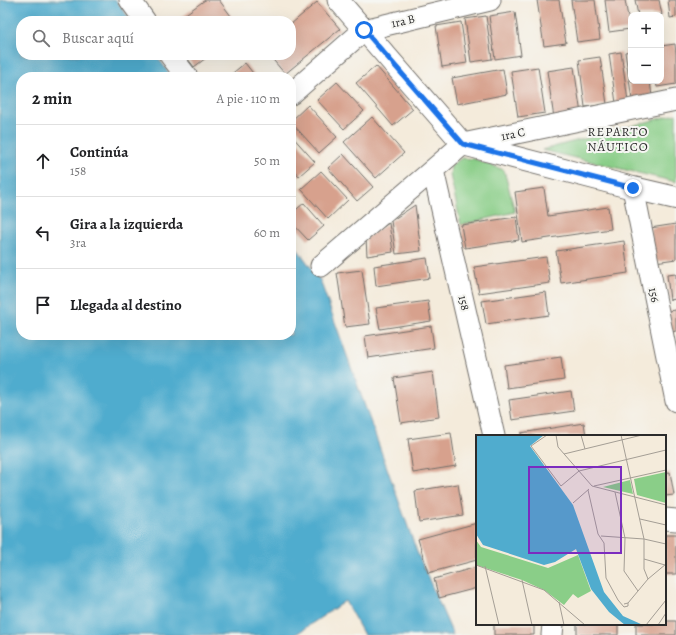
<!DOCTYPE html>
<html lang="es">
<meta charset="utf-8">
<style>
body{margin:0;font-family:Alegreya,serif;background:#f2f2f2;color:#202124}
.controls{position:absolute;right:12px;top:12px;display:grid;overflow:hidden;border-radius:8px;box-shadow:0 4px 16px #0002}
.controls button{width:36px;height:36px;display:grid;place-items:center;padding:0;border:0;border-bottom:1px solid #e0e0e0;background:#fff;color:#202124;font:20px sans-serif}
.stop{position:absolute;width:12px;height:12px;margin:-9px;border:3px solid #1a73e8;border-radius:50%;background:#fff}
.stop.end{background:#1a73e8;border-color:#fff;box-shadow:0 1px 4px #0008}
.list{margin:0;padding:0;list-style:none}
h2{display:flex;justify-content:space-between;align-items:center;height:52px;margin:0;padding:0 16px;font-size:17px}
h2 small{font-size:13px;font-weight:400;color:#757577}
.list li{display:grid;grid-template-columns:26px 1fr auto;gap:12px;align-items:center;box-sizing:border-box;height:72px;padding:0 16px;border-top:1px solid #e0e0e0}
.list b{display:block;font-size:15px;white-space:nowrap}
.list p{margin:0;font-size:13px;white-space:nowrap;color:#757577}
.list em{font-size:13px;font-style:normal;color:#757577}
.icon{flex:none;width:22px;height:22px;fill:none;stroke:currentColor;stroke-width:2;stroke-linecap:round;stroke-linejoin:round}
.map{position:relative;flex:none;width:676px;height:635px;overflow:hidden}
.search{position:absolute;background:#fff;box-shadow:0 4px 16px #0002;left:16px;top:16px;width:280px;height:44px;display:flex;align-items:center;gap:10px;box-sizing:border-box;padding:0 14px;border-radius:16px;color:#757577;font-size:15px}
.panel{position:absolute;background:#fff;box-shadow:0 4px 16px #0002;left:16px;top:72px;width:280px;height:268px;border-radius:16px}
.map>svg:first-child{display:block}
.green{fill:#8ace88;stroke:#5a7c5a}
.water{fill:#50acce;stroke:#3e6c7c}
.building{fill:#d7a18d}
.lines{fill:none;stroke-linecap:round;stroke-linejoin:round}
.minor-casing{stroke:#716e69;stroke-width:23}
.tertiary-casing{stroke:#716e69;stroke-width:24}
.minor{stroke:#fff;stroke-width:21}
.tertiary{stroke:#fff;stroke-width:22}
.route{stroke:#1a73e8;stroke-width:5}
.labels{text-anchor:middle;stroke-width:4;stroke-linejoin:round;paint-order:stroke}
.street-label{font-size:12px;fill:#2b2b2b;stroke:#f6f6f2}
.neighbourhood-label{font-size:13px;letter-spacing:1px;fill:#2b2b2b;stroke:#f6f6f2}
.inset-road{fill:none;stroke:#a49e95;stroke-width:1}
.view{fill:#7b2cbf;fill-opacity:0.15;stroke:#7b2cbf;stroke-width:2}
.inset-edge{fill:none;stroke:#2b2b2b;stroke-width:2}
</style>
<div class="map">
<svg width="676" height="635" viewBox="0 0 676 635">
<rect width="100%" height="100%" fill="#f6f6f2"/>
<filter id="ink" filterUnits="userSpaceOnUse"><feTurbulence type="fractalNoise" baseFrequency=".025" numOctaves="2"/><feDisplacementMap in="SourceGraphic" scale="8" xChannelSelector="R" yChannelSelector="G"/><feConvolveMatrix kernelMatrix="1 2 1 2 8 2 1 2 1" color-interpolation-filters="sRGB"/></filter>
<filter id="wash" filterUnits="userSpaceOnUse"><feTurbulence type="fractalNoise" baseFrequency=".012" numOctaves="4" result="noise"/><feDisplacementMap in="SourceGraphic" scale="16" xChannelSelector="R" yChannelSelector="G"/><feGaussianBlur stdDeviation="0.9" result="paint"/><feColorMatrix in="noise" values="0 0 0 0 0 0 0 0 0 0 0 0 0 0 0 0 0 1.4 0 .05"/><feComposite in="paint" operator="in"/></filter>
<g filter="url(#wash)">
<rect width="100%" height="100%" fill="#f4ebdb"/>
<!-- green -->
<path class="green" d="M676,114V182L542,150Z
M462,158L475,159L504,170L515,212L461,225L450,175L451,165Z"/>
<!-- water -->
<path class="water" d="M0,0H116L131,21H21V55H156L172,77H21V335H291V240L320,280L417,552L453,635H364L345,601L295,635H0Z"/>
<g id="blocks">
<!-- building -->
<path class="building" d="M205,0H219L234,20L176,21Z
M537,0H559L566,43L544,46Z
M571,0H595L600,39L577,42Z
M605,0H625L630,29L609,32Z
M635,0H659L662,15H638Z
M668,0H676V17L670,18Z
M317,2L340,29L285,74L269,55H291V24Z
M515,12L521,55L495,59L489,16Z
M486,16L492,59L471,62L465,19Z
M461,22L467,63L442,67L436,26Z
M675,44L676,54V84L657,87L656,81H661V46Z
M631,51V81H650L652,97L632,100L625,52Z
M621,52L628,101L616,103L609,54Z
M185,55H210L194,67Z
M600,57L607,104L585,107L579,60Z
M245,63L256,77H228Z
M376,66L413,109L393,126L356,83Z
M538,67L545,113L518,117L511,71Z
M574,67L581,114L554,118L547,71Z
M503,69L507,94L457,104L452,78Z
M337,82L364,111L344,129L317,100Z
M308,105L337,137L319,153L291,122V121Z
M372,117L404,153L376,178L344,142Z
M291,135L315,162L299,176L291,167Z
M343,154L373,187L357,201L328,168Z
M321,171L348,200L328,219L301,189Z
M544,188L548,216L608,207L611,229L522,242L515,192Z
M304,203L324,226L308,240L291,222V214Z
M415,205L421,251L396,254L391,221Z
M516,217L519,240L465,248L461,225Z
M389,223L393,252L367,256L366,238Z
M676,224V259L655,262L650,228Z
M624,241L628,273L561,283L556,251Z
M546,257L550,283L479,293L474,267Z
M427,258L430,278L376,286L374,266Z
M362,270L370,324L345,327L337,273Z
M676,274V299L670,300L667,275Z
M546,292L549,315L486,324L482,301Z
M428,301L431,321L380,329L376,308Z
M676,310V331L671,332L668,311Z
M431,326L434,348L368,358L365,336Z
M561,357L564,380L507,388L504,365Z
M433,372L439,417L401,423L394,378Z
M571,391L574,411L512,420L509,400Z
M584,423L586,436H521V433Z
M451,433L456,466L413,473L408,439Z
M670,472L674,495L665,496V473Z
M458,484L463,515L419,522L415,491Z
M477,523V560L428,573L418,539Z
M665,535H676V574H665Z
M477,567V588L439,598L434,579Z
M665,621H676V635H636V624H665Z
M494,624H534V635H494Z
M577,624H618V635H577Z"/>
</g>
</g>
<g filter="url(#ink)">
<use href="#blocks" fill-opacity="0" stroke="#716e69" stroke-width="1"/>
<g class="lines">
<defs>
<path id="minor" d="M130,0L145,21
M338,0L463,144
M170,55L187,77
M291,94L364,30L490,0
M433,170L494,436
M633,188L676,401
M321,266L463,144L676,100
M665,519L676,520
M552,635L553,624"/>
<path id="tertiary" d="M463,144L633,188L676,198"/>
</defs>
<!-- minor casing -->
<use href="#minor" class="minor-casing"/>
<!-- tertiary casing -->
<use href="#tertiary" class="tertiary-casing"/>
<!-- minor -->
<use href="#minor" class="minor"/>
<!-- tertiary -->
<use href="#tertiary" class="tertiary"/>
</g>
</g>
<g class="lines" filter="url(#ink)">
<!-- route -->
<path class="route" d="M364,30L463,144L633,188"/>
</g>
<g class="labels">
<!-- street labels -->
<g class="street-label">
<text transform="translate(403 21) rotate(-13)" y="4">1ra B</text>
<text transform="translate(513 134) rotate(-12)" y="4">1ra C</text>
<text transform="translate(654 295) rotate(79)" y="4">156</text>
<text transform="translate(464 303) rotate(77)" y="4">158</text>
</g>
<!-- neighbourhood labels -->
<g class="neighbourhood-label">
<text x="618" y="136">REPARTO<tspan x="618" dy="15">NÁUTICO</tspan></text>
</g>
</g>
<!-- overview -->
<g transform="translate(476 435)">
<rect width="190" height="190" fill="#f4ebdb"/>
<path d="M190,37V68L161,60L158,44ZM154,45L157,59L127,52ZM0,105L5,112L72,133L102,120L115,156L102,163L97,159L88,170L68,155L46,145L0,130Z" fill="#8ace88"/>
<path d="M0,0H68L54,11L97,70L128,157L147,181L167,190H149L133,177L115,154L100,114L79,127L68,130L7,110L0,99Z" fill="#50acce"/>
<path class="inset-road" d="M71,0L55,11L85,51L103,36L190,15M80,0L82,12L116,51L190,70M105,0L109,14M145,0L168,104V134L172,144M88,19L166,0M118,51L190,35M112,55L122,99L128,108L130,143L142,165L148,172L152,171V168L148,169M139,57L149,103L148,136L162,156M97,68L113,54M164,84L190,90M125,101L168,104L190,109M168,124L189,130M0,130L68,155L109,190M9,131L23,190M46,145L56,190M83,167L88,190M152,168L172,144L190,129M170,190L190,165M182,190L190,178"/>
<path class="view" d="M53,32H145V118H53Z"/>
<rect width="190" height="190" class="inset-edge"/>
</g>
</svg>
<div class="controls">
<button>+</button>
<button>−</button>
</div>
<div class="stop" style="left:364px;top:30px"></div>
<div class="stop end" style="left:633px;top:188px"></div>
<div class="search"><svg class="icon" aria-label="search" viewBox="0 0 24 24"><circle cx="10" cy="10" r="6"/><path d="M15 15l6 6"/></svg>Buscar aquí</div>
<section class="panel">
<h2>2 min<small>A pie · 110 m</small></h2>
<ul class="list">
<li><svg class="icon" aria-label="ahead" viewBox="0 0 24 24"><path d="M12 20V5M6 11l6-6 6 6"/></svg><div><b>Continúa</b><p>158</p></div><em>50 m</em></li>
<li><svg class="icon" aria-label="left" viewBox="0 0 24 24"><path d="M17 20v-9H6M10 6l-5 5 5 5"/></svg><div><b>Gira a la izquierda</b><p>3ra</p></div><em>60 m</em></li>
<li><svg class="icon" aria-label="arrive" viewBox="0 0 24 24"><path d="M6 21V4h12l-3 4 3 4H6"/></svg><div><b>Llegada al destino</b></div></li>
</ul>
</section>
</div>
